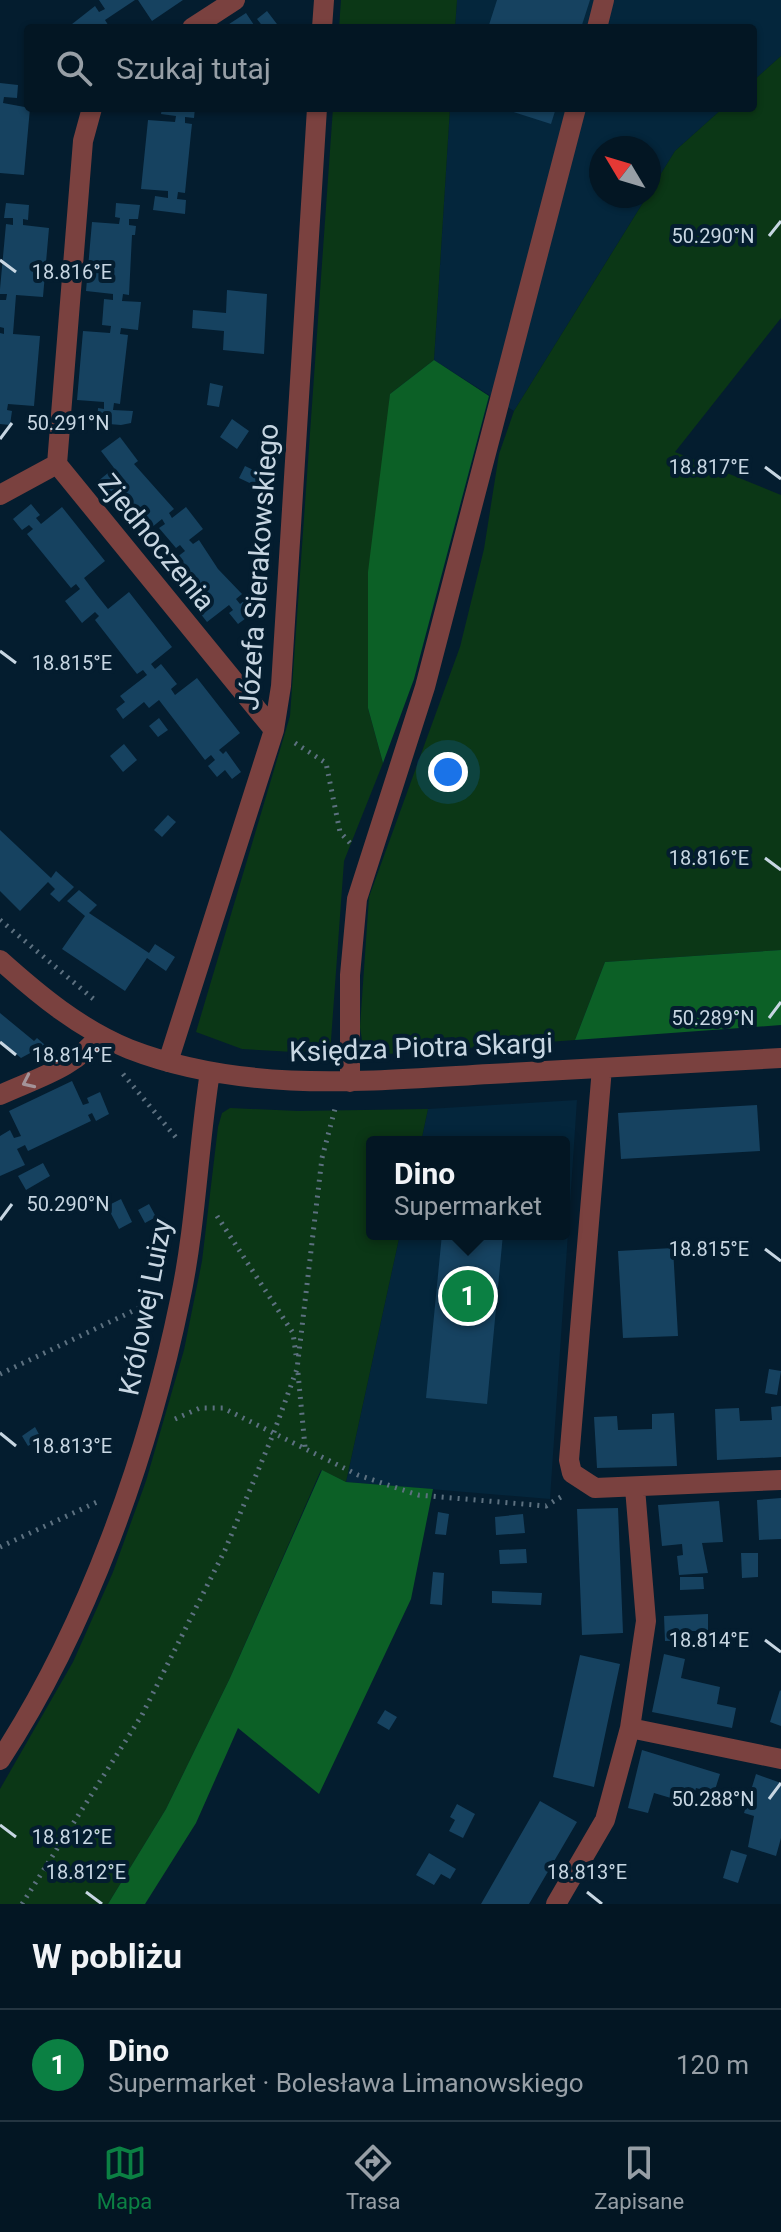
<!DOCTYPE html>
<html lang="pl">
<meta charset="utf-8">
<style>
body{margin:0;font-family:Roboto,sans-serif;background:#0d1f2b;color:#f1f3f6}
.compass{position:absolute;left:589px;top:136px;width:72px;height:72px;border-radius:50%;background:#031623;box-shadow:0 2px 6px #0004;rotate:308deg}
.you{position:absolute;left:448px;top:772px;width:28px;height:28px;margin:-20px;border:6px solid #fff;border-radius:50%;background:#1a73e8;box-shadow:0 0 0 12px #1a73e833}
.badge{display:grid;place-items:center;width:52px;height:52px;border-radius:50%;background:#0b8043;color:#fff;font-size:26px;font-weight:700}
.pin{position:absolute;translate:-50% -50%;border:4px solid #fff;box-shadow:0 2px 8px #0006}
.popup{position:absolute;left:366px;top:1136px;width:204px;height:104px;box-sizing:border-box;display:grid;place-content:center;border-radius:8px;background:#031623;filter:drop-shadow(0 2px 6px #0005);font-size:26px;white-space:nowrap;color:#979fa6}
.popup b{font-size:30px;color:#f1f3f6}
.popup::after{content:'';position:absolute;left:50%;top:100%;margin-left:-16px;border:16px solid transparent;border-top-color:#031623}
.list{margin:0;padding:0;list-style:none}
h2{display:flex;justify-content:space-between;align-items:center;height:104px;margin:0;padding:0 32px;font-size:34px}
h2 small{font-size:26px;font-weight:400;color:#979fa6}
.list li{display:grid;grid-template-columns:52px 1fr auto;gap:24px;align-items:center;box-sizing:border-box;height:112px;padding:0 32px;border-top:2px solid #243541}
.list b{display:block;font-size:30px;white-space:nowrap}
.list p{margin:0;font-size:26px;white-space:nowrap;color:#979fa6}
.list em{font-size:26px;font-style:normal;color:#979fa6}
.icon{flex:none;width:44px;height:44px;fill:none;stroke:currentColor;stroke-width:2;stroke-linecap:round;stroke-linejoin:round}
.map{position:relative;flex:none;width:781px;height:1904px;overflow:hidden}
.search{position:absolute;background:#031623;box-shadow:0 2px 6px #0004;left:24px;right:24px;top:24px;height:88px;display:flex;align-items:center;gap:20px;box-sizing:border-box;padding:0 28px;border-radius:8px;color:#979fa6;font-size:30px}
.sheet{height:216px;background:#031623}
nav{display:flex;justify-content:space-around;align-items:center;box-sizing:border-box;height:112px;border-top:2px solid #243541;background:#031623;font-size:22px;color:#979fa6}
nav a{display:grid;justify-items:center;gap:4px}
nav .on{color:#0b8043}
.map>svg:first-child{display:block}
.built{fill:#04263c}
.green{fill:#0b3716}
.forest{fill:#0c6026}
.building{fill:#164260}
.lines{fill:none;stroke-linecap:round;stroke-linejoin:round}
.path{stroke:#5d7180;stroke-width:5;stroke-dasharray:2 6;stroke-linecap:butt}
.minor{stroke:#7a413f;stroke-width:20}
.oneway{stroke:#a49399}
.ticks{fill:none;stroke:#c7d6e2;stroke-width:3}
.labels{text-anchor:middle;stroke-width:8;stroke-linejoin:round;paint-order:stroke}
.street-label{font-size:28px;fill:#c7d6e2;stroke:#041d2f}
.ticks-label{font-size:20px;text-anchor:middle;fill:#c7d6e2;stroke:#041d2f;stroke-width:8;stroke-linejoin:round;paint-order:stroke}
</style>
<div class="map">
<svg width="781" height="1904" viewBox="0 0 781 1904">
<rect width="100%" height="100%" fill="#041d2f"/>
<!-- built -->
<path class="built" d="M457,0H781V56L753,81V28H455Z
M450,108H723L675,151L649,193V148H601V196H647L514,411L434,360Z
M577,1100L550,1499L346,1482L400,1234H564V1142H421L428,1109Z"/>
<!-- green -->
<path class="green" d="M341,0H457L455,28H339Z
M781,56V318L675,452L781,495V950L605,962L575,1040L374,1055L363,1047L360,1027L369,897L460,647L484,549L499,454L514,411L675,151L723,108H753V81Z
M333,108H450L434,360L390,394L368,708L383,763L344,861L330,1054L242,1049L196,1032L290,716Z
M230,1108L298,1111L428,1109L421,1142H372V1234H400L346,1482L321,1470L230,1678L166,1809L108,1904H0V1789L73,1662L113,1572L146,1481L184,1350L202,1261L218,1127L222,1113Z"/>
<!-- forest -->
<path class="forest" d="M434,360L489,396L414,679L383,763L368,708V572L390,394Z
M781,950V1025L575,1040L605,962Z
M322,1470L346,1482L433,1489L411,1599L319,1794L238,1728L196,1823L145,1904H108L166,1809L230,1678Z"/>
<!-- building -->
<path class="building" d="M99,0H135L105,20L110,28H67L95,6L99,12L105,9Z
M138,0H183L152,21Z
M497,0H590L581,28H488Z
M267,11L280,28H264L257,19Z
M246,13L256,28H223Z
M0,83L18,85L17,98L4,97L3,103L30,108L24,175L0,173Z
M162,108H195L194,118L185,117V123L192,124L191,133L185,193L178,192L177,199L186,200L185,214L153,210L155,196L168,198V191L141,189L148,120L175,122L176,116L161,114Z
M501,108H556L551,124Z
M6,203L29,205L28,220L23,219V225L49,228L43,297L16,295L13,334L40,336L34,406L8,404L7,410L12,411L10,425L0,424V333L4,334V328L0,327V300H6L7,294H0V289L6,224L13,225V218H4Z
M116,203L140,205L138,219H129V225L136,226L135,235H132L129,295L123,294L122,301L141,302L138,330L121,328L120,334L128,335L120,404L114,403L113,410L133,411L131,423L121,425L97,423L98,408L104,409V402L77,400L83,331L110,333L111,326L102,325L104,299L113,300V294L86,291L92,222L119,224L120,218L115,217Z
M227,290L267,294L264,354L223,350L224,331L192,328L193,310L226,313Z
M210,383L223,386L219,407L207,405Z
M232,419L249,431L237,449L220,437Z
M120,437L138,461L134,464L174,509L169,513L172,518L186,507L203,529L189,540L193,544L199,540L218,569L242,594L236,599L240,604L248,598L257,610L238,624L229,613L233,610L229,605L207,622L164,567L185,551L180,545L176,548L159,528L165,524L162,519L140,537L97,482L114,468L101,451Z
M245,466L264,475L258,487L239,478Z
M31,504L40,515L36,518L41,524L62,507L105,561L84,578L96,594L108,609L129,592L172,647L151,664L155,669L161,664L177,684L171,689L175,695L197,678L240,733L219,750L223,754L226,751L241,772L232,779L225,770L217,777L208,766L215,760L211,755L205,760L159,700L149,708L144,702L123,719L116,709L125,702L120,696L147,675L143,670L137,674L95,620L99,616L95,612L82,623L65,601L80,589L76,584L71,588L27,534L33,529L29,525L22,530L13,519Z
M159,718L168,730L158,737L149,726Z
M124,744L137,760L123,772L110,756Z
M168,815L176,822L162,837L154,830Z
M0,830L51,878L56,871L74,887L59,902L50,894L55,889L48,882L20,911L0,891Z
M79,890L97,905L89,913L149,953L155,944L175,957L166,971L147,958L125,991L62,949L85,916L67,901Z
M0,1013L34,1041L37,1038L45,1045L21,1058L0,1041Z
M72,1081L83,1105L89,1103L87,1098L100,1092L109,1114L96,1121L92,1113L88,1115L91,1121L28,1151L25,1145L17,1149L25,1165L0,1176V1136L10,1130L14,1138L21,1136L9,1111Z
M757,1105L760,1151L621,1159L618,1113Z
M43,1163L50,1176L26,1190L18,1176Z
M121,1199L132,1222L119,1229L107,1206Z
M149,1204L156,1217L145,1223L138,1210Z
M442,1234H503L487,1404L426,1398Z
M673,1248L678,1336L623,1338L618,1251Z
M769,1369L781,1371L777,1395L765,1393Z
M781,1406V1457L717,1460L715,1409L739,1408L740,1421L772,1420L771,1407Z
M674,1413L677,1466L597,1468L594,1417L617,1416L618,1430L652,1429V1414Z
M35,1427L41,1438L28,1446L22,1436Z
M781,1498V1539L759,1540L757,1500Z
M719,1501L723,1542L702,1543L708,1573L679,1575L677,1556L683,1555L682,1544L662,1546L658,1505Z
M618,1508L623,1633L582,1635L577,1509Z
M438,1512L449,1514L446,1535L435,1534Z
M523,1514L525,1533L496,1535L495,1517Z
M526,1549L527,1563L500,1564L499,1550Z
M741,1553H758V1577L742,1578Z
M433,1572L444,1573L442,1605L430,1604Z
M680,1577H703L704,1589L680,1590Z
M492,1591L542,1593L541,1605L492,1603Z
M708,1614V1631H692L693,1640L665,1641L664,1616Z
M664,1654L685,1659L681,1678L720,1687L717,1704L736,1708L732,1728L652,1712Z
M580,1655L620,1664L594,1787L553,1777Z
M780,1690L781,1691V1726L770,1722Z
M385,1710L397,1717L389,1730L377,1723Z
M642,1750L720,1774L714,1793L696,1788L691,1804L654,1793L648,1813L628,1808Z
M756,1774L781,1783V1838L776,1856L748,1847L754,1816L744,1813Z
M540,1801L577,1822L529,1904H481Z
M457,1804L475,1814L463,1838L449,1831L455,1820L450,1817Z
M731,1850L747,1855L738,1883L723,1878Z
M429,1853L456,1869L450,1879L441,1874L434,1885L416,1875Z"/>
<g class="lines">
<!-- path -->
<path class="path" d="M295,743L326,763L340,832L350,843
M0,920L97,1002
M123,1074L178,1140
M217,1216L293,1333L296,1355
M298,1373L305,1447
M0,1374L154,1301
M175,1419L200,1408H223L358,1475L418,1495L546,1506L564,1495
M0,1547L97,1502
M22,1904L142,1715L225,1550L274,1432L297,1369L322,1158L336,1105"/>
<!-- minor -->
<path class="minor" d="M192,28L235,0
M322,28L324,0
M597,28L604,0
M92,108L83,141L57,464L274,730
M0,495L57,464
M0,960C39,995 80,1029 129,1049C245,1094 369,1081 490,1074C587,1069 684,1064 781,1058
M168,1062L274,730L281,686L317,108
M602,1068L569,1460L572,1473L595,1488L781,1480
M350,1082V975L357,899L425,687L576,108
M0,1095C34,1079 78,1067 99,1035
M630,1728L781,1759
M0,1760C87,1627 148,1456 180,1300C196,1225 198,1148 210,1072
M556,1904L605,1820L630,1728L646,1621L635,1488"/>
</g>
<!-- one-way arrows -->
<defs><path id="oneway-chevron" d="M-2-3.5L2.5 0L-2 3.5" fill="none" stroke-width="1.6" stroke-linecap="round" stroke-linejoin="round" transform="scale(2)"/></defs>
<use class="oneway" href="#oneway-chevron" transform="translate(28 1082) rotate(155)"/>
<!-- ticks -->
<path class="ticks" d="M769,236L781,221M0,260L16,272M0,439L12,423M765,467L781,479M0,651L16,663M765,858L781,870M769,1018L781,1002M0,1042L16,1055M0,1220L12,1204M765,1249L781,1261M0,1433L16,1446M765,1640L781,1652M769,1799L781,1783M0,1825L16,1837M86,1892L102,1904M587,1892L602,1904"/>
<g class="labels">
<!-- street labels -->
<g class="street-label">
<text transform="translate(157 542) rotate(51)" y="10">Zjednoczenia</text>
<text transform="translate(258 567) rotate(-86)" y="10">Józefa Sierakowskiego</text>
<text transform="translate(421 1047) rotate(-2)" y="10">Księdza Piotra Skargi</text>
<text transform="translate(145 1307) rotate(-79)" y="10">Królowej Luizy</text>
</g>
</g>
<g class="ticks-label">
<text x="713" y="243">50.290°N</text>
<text x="72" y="279">18.816°E</text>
<text x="68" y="430">50.291°N</text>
<text x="709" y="474">18.817°E</text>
<text x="72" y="670">18.815°E</text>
<text x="709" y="865">18.816°E</text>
<text x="713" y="1025">50.289°N</text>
<text x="72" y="1062">18.814°E</text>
<text x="68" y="1211">50.290°N</text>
<text x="709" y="1256">18.815°E</text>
<text x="72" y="1453">18.813°E</text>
<text x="709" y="1647">18.814°E</text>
<text x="713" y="1806">50.288°N</text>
<text x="72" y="1844">18.812°E</text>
<text x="86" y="1879">18.812°E</text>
<text x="587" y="1879">18.813°E</text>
</g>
</svg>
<svg class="compass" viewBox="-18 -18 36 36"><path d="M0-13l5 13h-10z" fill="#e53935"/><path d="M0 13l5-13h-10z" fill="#979fa6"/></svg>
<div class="you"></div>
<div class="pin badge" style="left:468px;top:1296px">1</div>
<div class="popup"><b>Dino</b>Supermarket</div>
<div class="search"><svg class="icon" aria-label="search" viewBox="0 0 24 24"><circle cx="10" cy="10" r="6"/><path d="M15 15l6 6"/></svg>Szukaj tutaj</div>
</div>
<section class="sheet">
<h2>W pobliżu<small></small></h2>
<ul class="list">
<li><span class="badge">1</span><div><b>Dino</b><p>Supermarket · Bolesława Limanowskiego</p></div><em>120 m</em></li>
</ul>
</section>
<nav>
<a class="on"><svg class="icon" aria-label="map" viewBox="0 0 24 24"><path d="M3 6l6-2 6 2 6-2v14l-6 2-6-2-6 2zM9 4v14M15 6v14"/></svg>Mapa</a>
<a><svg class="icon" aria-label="directions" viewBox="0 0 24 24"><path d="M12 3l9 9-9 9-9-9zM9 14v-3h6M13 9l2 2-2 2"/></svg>Trasa</a>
<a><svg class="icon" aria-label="saved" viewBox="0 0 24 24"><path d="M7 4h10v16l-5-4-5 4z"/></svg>Zapisane</a>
</nav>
